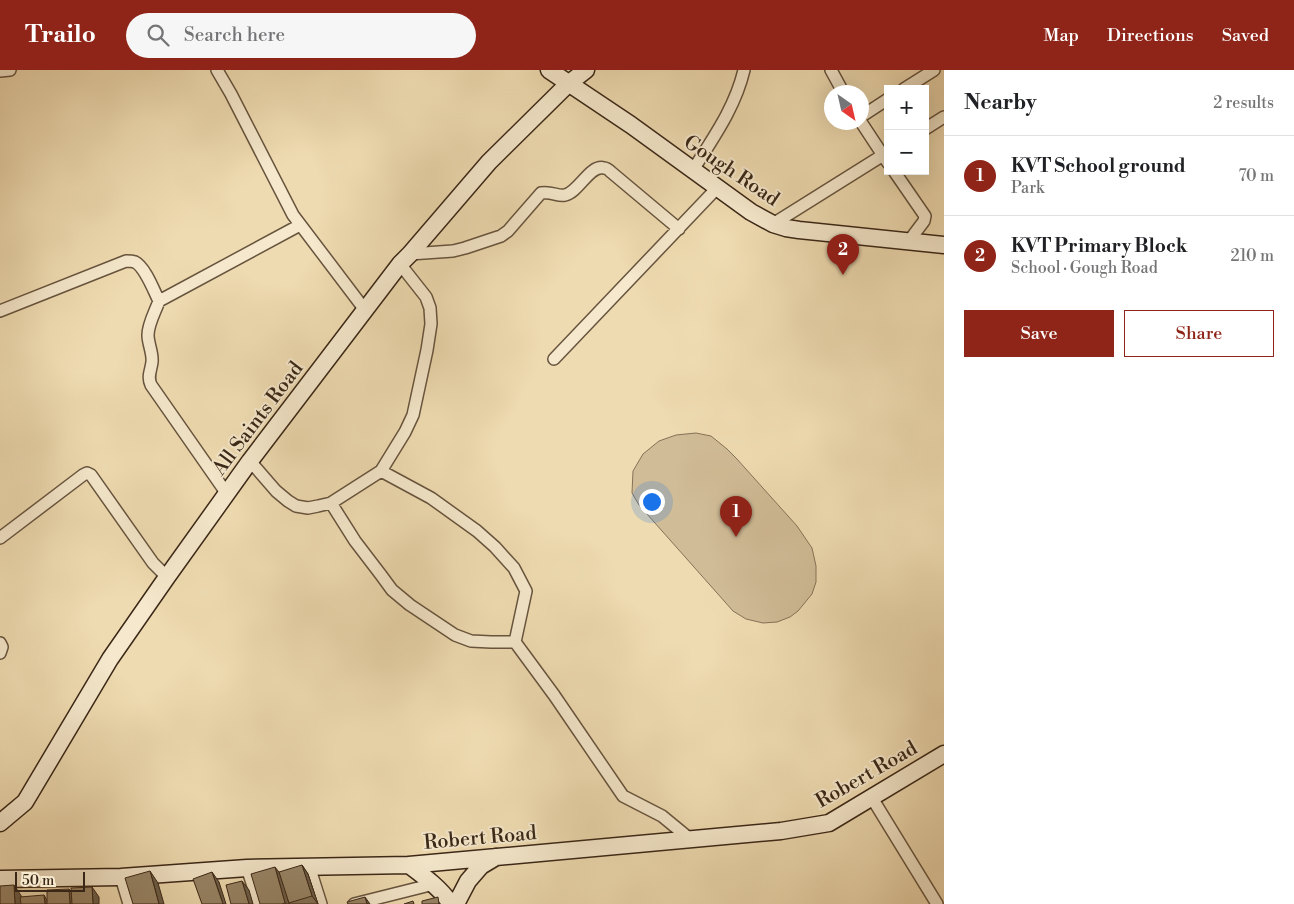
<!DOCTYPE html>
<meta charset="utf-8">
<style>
body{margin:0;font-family:"Libre Bodoni",serif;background:#f6f6f6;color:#202124}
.controls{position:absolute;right:15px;top:15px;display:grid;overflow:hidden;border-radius:0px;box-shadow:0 5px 20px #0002}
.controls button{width:45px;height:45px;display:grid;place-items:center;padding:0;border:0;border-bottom:1px solid #e0e0e0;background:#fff;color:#202124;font:25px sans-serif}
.compass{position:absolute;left:824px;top:15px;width:45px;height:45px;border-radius:50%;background:#fff;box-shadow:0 5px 20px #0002;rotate:146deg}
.scale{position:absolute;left:15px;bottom:12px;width:70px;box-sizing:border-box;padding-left:5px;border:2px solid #3a2717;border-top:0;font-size:14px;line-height:18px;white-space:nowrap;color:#3a2717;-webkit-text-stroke:4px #f5e8cc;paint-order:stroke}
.you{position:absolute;left:651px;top:431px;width:18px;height:18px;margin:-12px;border:4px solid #fff;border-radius:50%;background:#1a73e8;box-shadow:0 0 0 8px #1a73e833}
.badge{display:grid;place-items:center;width:32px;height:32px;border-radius:50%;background:#8f2418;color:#fff;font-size:16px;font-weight:700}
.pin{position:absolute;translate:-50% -41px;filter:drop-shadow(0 1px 2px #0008)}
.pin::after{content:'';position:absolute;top:26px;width:18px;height:15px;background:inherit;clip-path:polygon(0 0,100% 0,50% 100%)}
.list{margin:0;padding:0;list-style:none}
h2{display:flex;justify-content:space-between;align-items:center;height:65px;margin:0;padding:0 20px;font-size:21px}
h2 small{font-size:16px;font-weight:400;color:#757577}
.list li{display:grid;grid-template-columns:32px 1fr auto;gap:15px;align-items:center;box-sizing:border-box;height:80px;padding:0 20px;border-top:1px solid #e0e0e0}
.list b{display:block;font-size:19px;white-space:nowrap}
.list p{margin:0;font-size:16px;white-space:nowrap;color:#757577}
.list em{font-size:16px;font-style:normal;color:#757577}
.actions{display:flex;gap:10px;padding:15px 20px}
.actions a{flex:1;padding:11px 0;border:1px solid #8f2418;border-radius:0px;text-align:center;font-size:18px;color:#8f2418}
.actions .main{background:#8f2418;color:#fff}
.icon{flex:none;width:28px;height:28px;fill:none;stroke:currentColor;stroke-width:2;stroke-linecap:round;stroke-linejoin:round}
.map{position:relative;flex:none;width:944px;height:834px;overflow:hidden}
header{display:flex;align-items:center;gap:30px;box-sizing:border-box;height:70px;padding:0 25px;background:#8f2418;color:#fff}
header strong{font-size:24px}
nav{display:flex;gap:28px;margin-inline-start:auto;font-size:18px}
.search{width:350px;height:45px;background:#f6f6f6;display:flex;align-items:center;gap:12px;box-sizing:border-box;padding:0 18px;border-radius:28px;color:#757577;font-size:19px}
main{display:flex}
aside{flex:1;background:#fff}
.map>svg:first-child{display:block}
.green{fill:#d0bc97;stroke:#857257}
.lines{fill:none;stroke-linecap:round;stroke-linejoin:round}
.street-casing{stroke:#67543e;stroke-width:14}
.secondary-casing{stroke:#3a2717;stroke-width:19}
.street{stroke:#f5e8cc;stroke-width:11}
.secondary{stroke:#f5e8cc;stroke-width:16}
.wall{fill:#837259;stroke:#3a2717}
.shaded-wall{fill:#6a5d48;stroke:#3a2717}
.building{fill:#988567;stroke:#3a2717}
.labels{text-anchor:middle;stroke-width:4;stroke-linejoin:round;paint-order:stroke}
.street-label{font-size:20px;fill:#3a2717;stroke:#f5e8cc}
</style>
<header>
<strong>Trailo</strong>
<div class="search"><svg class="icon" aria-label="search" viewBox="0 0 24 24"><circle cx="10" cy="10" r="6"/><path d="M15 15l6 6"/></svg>Search here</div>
<nav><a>Map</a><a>Directions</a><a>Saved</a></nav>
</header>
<main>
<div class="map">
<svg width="944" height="834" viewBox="0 0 944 834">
<rect width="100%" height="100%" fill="#efdbb1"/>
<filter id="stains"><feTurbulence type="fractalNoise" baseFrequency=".004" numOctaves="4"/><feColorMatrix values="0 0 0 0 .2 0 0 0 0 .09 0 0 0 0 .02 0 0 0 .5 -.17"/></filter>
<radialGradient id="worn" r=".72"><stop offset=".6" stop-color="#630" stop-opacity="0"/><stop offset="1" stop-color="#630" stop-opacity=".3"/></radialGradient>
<!-- green -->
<path class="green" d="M696,363L711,366L727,379L736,388L797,456L812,478L816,496V512L812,524L798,541L790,547L777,552L763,553L746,549L733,541L639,435L632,423L633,401L643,384L659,371L676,365Z"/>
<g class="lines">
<defs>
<path id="street" d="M217,0L231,24L293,145L365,240
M831,0L843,22
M0,1L10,0
M904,19L934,0
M862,46L888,29
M861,52L888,93
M925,59L944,47
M693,100C713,68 735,38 744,0
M894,101L925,146L924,151L909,171
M773,154L888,82
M410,184L453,181L465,178L501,166L508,161L541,123C552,121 558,127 565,125C579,122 590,94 604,98C607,98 609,100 611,102L679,159
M0,241L126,191C129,191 132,191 135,192C145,197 154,221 159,231
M554,289L717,118
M250,391L276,421L288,431L296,436L308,438L318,436L331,433L381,401L405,362L413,345L427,280L431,254L430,238L426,227L400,194
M381,401L431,428L477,461L495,477L514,498L526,521L515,572
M227,424L151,315C147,306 151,301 152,292C153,283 148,274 148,265C148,254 155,242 159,231L300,155
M331,433L355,471L381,505L392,520L410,535L455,565L471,571L491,572H515L554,625L623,726L662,746L690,769
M0,468L83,405L87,403L91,405L153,493L167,507
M0,573L2,577L0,583
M872,728L937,834
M309,796L321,834
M247,798L259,834
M121,807L129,834
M354,834L434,814"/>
<path id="secondary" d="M549,0L631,55L751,142L773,154L786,158L799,160L944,175
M0,753L25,732L110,589L167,507L250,391L400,194L410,184L489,92L568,14L586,0
M409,795C425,807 440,818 451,834
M0,809L121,807L247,798L409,795L781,761L829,753L944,684
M456,834L468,811L481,796L496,787"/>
</defs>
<!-- street casing -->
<use href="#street" class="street-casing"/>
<!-- secondary casing -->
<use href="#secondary" class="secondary-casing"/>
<!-- street -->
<use href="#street" class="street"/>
<!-- secondary -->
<use href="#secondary" class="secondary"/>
</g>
<!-- wall -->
<path class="wall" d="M302,795L308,804L318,834H260Z"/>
<!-- shaded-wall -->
<path class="shaded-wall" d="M302,795L308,804L318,834L312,826Z
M275,797L282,806L289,834H286L285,833Z
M150,801L158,813L164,834H159Z
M212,802L219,812L226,834H223Z
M242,811L249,820L253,834H249Z
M14,815L22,827L23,834H15Z
M92,817L99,827V834H93Z
M69,819L76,828V834H70Z
M44,825L48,832L49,834H45Z
M365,827L370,834H367Z"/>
<!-- building -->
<path class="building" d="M302,795L312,826L289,833L279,802Z
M275,797L285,833L282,834H260L251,804Z
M150,801L159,834H133L125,808Z
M212,802L223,834H202L193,809Z
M242,811L249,834H231L226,815Z
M14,815L15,834H0V816Z
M92,817L93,834H72L71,818Z
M69,819L70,834H47V820Z
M44,825L45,834H21L20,827Z
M365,827L367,834H348L347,832Z
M438,827L439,834H422V831Z
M413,831L414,834H404Z"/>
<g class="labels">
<!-- street labels -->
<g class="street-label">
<text transform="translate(732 100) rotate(34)" y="7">Gough Road</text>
<text transform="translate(257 348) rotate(-53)" y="7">All Saints Road</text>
<text transform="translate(866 704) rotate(-30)" y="7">Robert Road</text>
<text transform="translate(480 767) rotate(-5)" y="7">Robert Road</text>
</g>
</g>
<rect width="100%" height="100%" filter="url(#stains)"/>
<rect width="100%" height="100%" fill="url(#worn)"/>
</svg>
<div class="controls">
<button>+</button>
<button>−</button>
</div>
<svg class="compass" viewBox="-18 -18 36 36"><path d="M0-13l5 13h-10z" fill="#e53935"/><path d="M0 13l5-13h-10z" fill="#757577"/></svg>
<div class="scale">50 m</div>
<div class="you"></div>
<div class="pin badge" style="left:736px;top:467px">1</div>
<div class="pin badge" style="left:843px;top:205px">2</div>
</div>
<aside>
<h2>Nearby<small>2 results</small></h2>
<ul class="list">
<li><span class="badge">1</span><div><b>KVT School ground</b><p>Park</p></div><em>70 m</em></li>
<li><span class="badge">2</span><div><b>KVT Primary Block</b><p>School · Gough Road</p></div><em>210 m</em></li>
</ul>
<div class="actions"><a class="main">Save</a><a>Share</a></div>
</aside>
</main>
